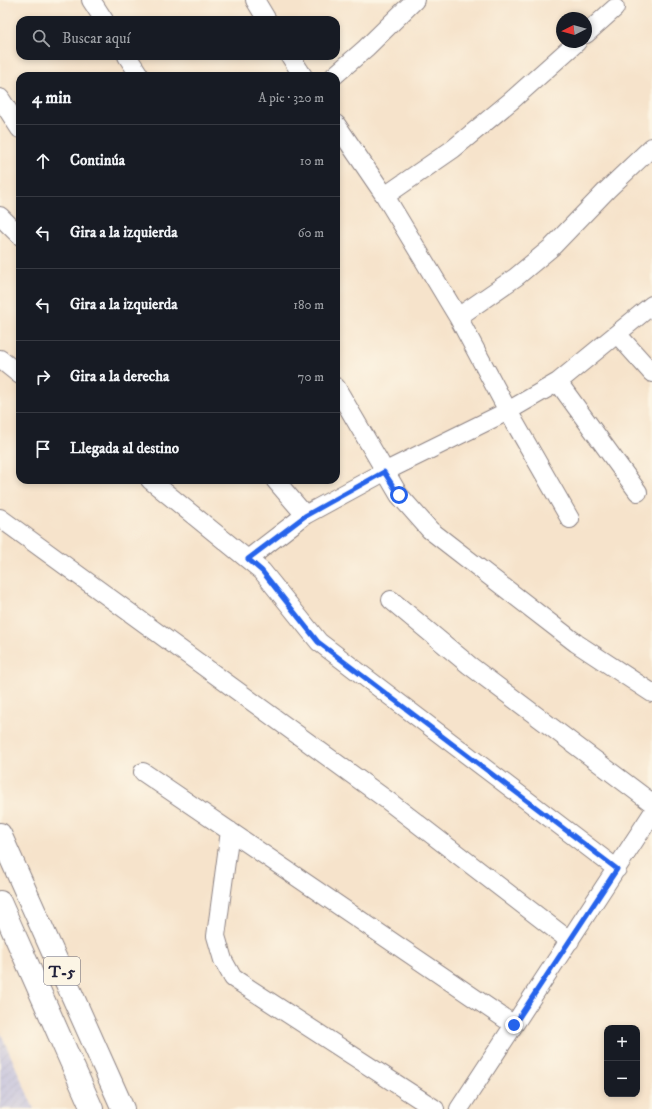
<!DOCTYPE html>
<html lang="es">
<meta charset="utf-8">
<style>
body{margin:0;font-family:"IM FELL DW Pica",serif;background:#242831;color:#f1f3f6}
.controls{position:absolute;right:12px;bottom:12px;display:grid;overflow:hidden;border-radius:8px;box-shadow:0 2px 6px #0003}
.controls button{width:36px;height:36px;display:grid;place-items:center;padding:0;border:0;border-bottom:1px solid #363941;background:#171b24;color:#f1f3f6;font:20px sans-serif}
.compass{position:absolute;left:556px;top:12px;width:36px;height:36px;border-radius:50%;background:#171b24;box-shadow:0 2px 6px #0003;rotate:264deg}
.stop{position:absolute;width:12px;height:12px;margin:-9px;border:3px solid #2563eb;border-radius:50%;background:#fff}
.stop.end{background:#2563eb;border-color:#fff;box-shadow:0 1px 4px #0008}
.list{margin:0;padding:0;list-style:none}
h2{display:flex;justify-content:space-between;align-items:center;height:52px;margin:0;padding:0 16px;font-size:17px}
h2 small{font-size:13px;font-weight:400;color:#9ea1a6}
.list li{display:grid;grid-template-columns:26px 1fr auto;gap:12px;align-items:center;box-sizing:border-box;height:72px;padding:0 16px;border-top:1px solid #363941}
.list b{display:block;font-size:15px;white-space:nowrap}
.list em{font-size:13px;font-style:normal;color:#9ea1a6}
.icon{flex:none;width:22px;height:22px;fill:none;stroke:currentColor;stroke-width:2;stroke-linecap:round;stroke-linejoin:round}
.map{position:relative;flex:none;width:652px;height:1109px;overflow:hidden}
.search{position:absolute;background:#171b24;box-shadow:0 2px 6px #0003;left:16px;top:16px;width:324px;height:44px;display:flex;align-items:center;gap:10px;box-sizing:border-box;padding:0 14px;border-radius:12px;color:#9ea1a6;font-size:15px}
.panel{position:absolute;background:#171b24;box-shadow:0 2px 6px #0003;left:16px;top:72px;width:324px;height:412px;border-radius:12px}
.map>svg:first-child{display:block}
.industrial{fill:url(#industrial-furrows)}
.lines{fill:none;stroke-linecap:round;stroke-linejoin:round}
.street-casing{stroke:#8c8283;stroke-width:20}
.highway-casing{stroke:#8c8283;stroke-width:24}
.street{stroke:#fff;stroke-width:18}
.highway{stroke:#fff;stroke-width:22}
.route{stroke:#2563eb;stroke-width:5}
.labels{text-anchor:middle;stroke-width:3;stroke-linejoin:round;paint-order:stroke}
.shield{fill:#fcf5e5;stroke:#63616e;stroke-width:1}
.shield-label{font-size:16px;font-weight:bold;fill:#22223b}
</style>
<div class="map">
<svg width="652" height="1109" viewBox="0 0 652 1109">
<defs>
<pattern id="industrial-furrows" width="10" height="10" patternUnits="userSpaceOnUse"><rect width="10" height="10" fill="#c3c1db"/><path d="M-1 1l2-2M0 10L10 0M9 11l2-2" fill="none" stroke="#a7a6bd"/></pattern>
</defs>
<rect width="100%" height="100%" fill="#fcf5e5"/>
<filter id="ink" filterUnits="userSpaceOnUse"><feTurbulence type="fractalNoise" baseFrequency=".025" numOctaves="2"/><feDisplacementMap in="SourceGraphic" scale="8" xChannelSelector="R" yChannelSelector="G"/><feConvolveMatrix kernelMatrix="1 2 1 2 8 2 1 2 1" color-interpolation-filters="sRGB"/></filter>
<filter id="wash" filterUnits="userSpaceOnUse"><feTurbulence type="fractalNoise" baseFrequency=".012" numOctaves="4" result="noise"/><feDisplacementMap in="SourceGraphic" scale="16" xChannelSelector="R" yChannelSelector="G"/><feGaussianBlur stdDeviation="0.9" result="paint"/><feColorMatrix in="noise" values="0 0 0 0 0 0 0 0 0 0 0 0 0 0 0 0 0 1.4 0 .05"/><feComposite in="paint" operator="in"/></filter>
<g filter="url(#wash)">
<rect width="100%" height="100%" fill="#f6e3cb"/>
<!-- industrial -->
<path class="industrial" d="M0,1031L34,1109H0Z"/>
</g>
<g filter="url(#ink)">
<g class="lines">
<defs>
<path id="street" d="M91,0L104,20
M255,0L267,20
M586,34L615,8
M127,56L140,76
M290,56L303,76
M334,76L366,48L415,0
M0,98L20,129
M336,124L385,196L458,317L508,411L570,519
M385,196L453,149L511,101L577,42
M0,216L20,236
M458,317L516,277L552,247L607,190L652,147
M618,335L652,373
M0,359L20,375
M558,382L638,492
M336,387L399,495L430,530L576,643L652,693
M150,480L262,571L319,642L617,869
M275,480L305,515
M0,518L387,800L570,941
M248,559L305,515L384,472L508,411L558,382L652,305
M391,600L469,665L652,803
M143,772L514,1025
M230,831L216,936L223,960L233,978L435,1109
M459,1109L652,814"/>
<path id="highway" d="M0,834L123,1109
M0,902L92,1109"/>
</defs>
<!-- street casing -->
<use href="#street" class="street-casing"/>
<!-- highway casing -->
<use href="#highway" class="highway-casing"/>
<!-- street -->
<use href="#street" class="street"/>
<!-- highway -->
<use href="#highway" class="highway"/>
</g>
</g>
<g class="lines" filter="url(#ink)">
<!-- route -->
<path class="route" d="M399,495L384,472L305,516L248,559L262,571L318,642L617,869L514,1025"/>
</g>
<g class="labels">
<!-- shield labels -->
<rect class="shield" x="44" y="957" width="36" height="28" rx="3"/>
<g class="shield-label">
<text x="62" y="977">T-5</text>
</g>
</g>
</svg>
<div class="controls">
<button>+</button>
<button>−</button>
</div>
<svg class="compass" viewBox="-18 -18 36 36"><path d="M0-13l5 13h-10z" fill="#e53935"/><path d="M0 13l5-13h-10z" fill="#9ea1a6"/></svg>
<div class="stop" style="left:399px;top:495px"></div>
<div class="stop end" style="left:514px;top:1025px"></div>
<div class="search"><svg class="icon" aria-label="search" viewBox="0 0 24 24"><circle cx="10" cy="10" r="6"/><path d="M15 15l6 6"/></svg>Buscar aquí</div>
<section class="panel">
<h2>4 min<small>A pie · 320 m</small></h2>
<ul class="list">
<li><svg class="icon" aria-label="ahead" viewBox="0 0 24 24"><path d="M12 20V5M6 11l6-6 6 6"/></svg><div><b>Continúa</b></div><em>10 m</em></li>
<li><svg class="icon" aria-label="left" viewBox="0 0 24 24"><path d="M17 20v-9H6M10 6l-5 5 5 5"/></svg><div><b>Gira a la izquierda</b></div><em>60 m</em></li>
<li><svg class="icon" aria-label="left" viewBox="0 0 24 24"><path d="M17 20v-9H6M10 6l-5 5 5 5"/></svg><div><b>Gira a la izquierda</b></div><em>180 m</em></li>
<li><svg class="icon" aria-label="right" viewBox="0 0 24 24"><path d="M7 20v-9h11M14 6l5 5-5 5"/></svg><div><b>Gira a la derecha</b></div><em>70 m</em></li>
<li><svg class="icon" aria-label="arrive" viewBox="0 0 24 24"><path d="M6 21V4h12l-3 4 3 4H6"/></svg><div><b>Llegada al destino</b></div></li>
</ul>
</section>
</div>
